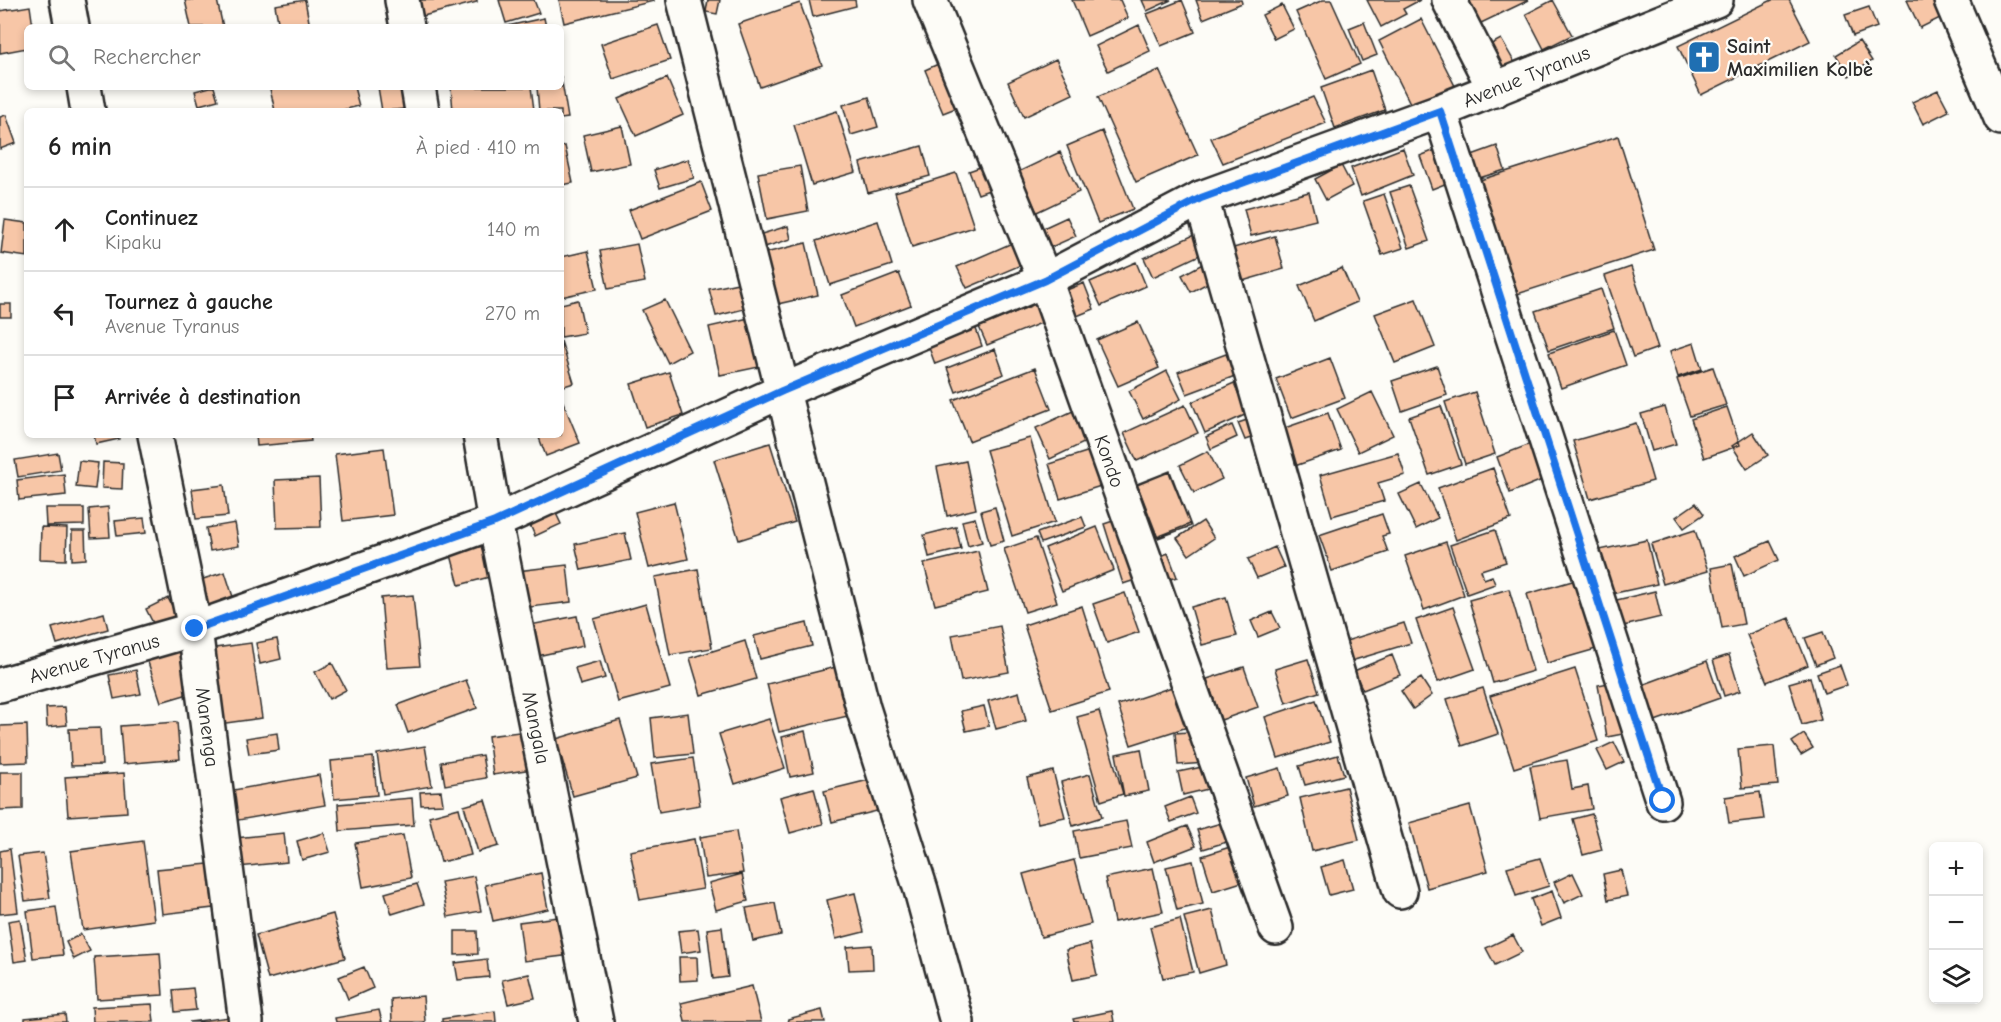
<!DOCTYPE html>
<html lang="fr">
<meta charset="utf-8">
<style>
body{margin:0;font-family:"Comic Neue",sans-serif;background:#f2f2f2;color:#222}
.controls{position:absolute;right:18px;bottom:18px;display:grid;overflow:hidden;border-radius:9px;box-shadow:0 3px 9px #0003}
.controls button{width:54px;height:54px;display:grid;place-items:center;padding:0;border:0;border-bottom:2px solid #e0e0e0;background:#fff;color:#222;font:30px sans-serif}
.stop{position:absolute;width:18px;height:18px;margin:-14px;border:4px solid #1a73e8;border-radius:50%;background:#fff}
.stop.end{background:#1a73e8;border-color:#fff;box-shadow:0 2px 6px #0008}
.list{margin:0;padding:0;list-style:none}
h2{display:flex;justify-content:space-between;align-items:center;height:78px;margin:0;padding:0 24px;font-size:26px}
h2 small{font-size:20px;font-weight:400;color:#767676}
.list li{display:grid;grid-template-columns:39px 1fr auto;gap:18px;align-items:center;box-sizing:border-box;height:84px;padding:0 24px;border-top:2px solid #e0e0e0}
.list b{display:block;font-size:22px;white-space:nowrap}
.list p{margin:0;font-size:20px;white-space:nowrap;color:#767676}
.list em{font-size:20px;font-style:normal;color:#767676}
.icon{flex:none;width:33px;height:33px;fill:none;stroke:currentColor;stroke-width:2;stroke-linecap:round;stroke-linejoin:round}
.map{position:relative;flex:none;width:2001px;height:1022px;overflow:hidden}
.search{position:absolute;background:#fff;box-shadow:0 3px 9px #0003;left:24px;top:24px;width:540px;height:66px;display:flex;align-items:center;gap:15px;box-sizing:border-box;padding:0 21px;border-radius:9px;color:#767676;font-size:22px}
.panel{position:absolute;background:#fff;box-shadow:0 3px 9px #0003;left:24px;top:108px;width:540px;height:330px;border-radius:9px}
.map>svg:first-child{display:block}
.building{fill:#f7c6a7;stroke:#2b2b2b;stroke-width:1.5}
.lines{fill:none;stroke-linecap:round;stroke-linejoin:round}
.street-casing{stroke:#2b2b2b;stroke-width:38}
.street{stroke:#fdfcf7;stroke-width:33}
.route{stroke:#1a73e8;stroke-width:8}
.labels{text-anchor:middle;stroke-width:4.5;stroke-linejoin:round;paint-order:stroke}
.poi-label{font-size:20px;font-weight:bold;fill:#2b2b2b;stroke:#fdfcf7;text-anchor:start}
.street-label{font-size:20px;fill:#2b2b2b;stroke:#fdfcf7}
</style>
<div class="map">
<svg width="2001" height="1022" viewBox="0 0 2001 1022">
<rect width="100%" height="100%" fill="#fdfcf7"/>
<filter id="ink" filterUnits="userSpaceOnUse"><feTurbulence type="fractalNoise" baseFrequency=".0167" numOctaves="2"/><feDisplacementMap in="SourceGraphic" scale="12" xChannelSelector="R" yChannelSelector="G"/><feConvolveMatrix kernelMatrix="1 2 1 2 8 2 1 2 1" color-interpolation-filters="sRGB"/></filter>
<g filter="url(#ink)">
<!-- building -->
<path class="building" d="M185,0H217L223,27H191Z
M305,0L310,27H279L275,5Z
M418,0H477V2L423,16Z
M499,0H534L539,13L506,23Z
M559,0H654V1L564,23Z
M708,0H720L717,14L706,12Z
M809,0H855L856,6L813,17Z
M1072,0H1120L1128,18L1087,36Z
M1142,0H1171L1147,11Z
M1182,0L1195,32L1161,46L1147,14Z
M1196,0H1241L1242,3L1203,19Z
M1323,0H1331L1360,64L1326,79L1296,12Z
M1367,0H1420L1403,9L1406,14L1381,27Z
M1468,0H1529L1479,24Z
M1553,0L1572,35L1544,49L1526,14Z
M1772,0H1789L1810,41L1701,95L1678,46Z
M1907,0H1941L1948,14L1920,28Z
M800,3L822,65L760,87L738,24Z
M1282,5L1294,29L1274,39L1262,15Z
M30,6L33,27H27V48L0,53V11Z
M1869,7L1877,27L1853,36L1845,15Z
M544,18L546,27H503Z
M1421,19L1455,86L1412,107L1379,41Z
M1364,22L1377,55L1362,61L1349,28Z
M658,25L670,60L613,79L601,44Z
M1139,25L1150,51L1108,71L1096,46Z
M1501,39L1516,65L1499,75L1484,48Z
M1859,41L1872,61L1849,76L1836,55Z
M1056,59L1073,94L1024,117L1008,82Z
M947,60L966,104L943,113L925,70Z
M1159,70L1198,155L1136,182L1098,97Z
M1371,70L1385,110L1335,128L1321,88Z
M561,76L568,118L561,119V111H539L537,87H561Z
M667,78L683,115L636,136L619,99Z
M210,87H214L218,100L199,105L195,91Z
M279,87H354L359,106L338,111H275L270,89Z
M378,87H412L416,108L382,111Z
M451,87H531L534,110L453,111Z
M1938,90L1949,111L1923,124L1912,102Z
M869,97L878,127L851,135L843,105Z
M1313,97L1326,123L1223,163L1211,138Z
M837,111L856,172L812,185L794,125Z
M6,115L16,143L0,149V117Z
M622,126L630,164L591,172L583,135Z
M1102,131L1133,209L1098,223L1067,146Z
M1618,136L1654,250L1511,296L1474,182Z
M565,146L573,183L561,185V147Z
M922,146L930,176L868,193L860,163Z
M1497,146L1505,170L1476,179L1469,156Z
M1443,147L1455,180L1432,189L1420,156Z
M1403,148L1413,175L1361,196L1351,168Z
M1060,152L1079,192L1037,212L1018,172Z
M688,159L694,178L660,188L654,170Z
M991,163L1000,186L978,194L969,171Z
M1341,165L1352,186L1326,200L1315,179Z
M800,166L808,211L767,219L758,173Z
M956,173L974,227L912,247L895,192Z
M701,182L712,211L640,239L629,210Z
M1409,186L1429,241L1409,248L1390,192Z
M1309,192L1316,220L1251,236L1244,209Z
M1384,194L1403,248L1382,255L1363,201Z
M1067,217L1076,236L1047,249L1039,230Z
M5,220L27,223V257L1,253Z
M878,221L892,265L830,285L816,241Z
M788,226L791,239L758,249L755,236Z
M1196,234L1204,253L1153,277L1144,258Z
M1275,236L1284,269L1239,282L1230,249Z
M1019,240L1028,262L967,288L957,267Z
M806,243L818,295L773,305L761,254Z
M637,244L645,282L608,289L600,251Z
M588,251L597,289L561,297V257Z
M1208,261L1217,278L1191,292L1182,275Z
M1136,262L1146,286L1101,306L1090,282Z
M1631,267L1658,348L1633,357L1605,276Z
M1342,268L1357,302L1314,321L1299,286Z
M899,273L911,305L854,327L842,295Z
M738,283L744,309L716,316L709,289Z
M1084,283L1094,309L1067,320L1057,294Z
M1601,289L1614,328L1549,350L1535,311Z
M1416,299L1435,347L1395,363L1375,314Z
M578,300L585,333L561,337V304Z
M665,300L690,351L668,363L642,310Z
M1038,303L1046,321L987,345L979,327Z
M0,304H11V317H0Z
M749,318L759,367L720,375L709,327Z
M1138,322L1159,368L1118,386L1097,340Z
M975,326L982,346L935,364L928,345Z
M1614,330L1626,365L1561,388L1549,353Z
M561,341L574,383L561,387Z
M1694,343L1702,369L1678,377L1670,351Z
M995,349L1004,374L956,392L947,368Z
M1226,354L1235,376L1187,394L1178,372Z
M1330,358L1345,398L1291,418L1276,379Z
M1437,366L1447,395L1402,411L1392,381Z
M1713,367L1726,405L1690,416L1677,379Z
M1035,368L1051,409L969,441L953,400Z
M1167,371L1181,399L1143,419L1129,391Z
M669,372L683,415L645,427L631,384Z
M1234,383L1247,414L1205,433L1192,402Z
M1372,392L1393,435L1358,452L1337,409Z
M1475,392L1495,454L1465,464L1445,402Z
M563,402L580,443L546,456L538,435H561V403Z
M1185,405L1198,433L1137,461L1124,433Z
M1441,406L1461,464L1429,475L1409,417Z
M1665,407L1676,444L1652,451L1641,414Z
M1727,407L1740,445L1704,458L1691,419Z
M1075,410L1088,441L1050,459L1036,428Z
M1328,413L1341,450L1289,468L1276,431Z
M1256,417L1262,434L1245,440L1238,423Z
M1636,423L1653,481L1590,499L1573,441Z
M1232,425L1237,437L1211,449L1206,437Z
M1753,432L1768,455L1747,469L1732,446Z
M94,435H118L119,439L96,444Z
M256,435H310L311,441L257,446Z
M1030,438L1055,522L1012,536L986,450Z
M1538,441L1552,476L1510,493L1497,457Z
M770,443L795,522L739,540L714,460Z
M384,448L393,515L343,521L335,454Z
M1096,449L1107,484L1060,499L1049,464Z
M1208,451L1222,479L1194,493L1180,465Z
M58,453L61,470L18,477L15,460Z
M1398,453L1405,475L1378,483L1384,501L1332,516L1320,475Z
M79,461L98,463L95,489L76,487Z
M966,461L976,509L947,516L937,467Z
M103,462L123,463L122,489L102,488Z
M1493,468L1511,519L1456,540L1438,488Z
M1170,471L1191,526L1158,538L1137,484Z
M1169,472L1190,524L1157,537L1137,485Z
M64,474L66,495L19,500L17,480Z
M319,478L321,527L277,528L275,480Z
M1421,484L1438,518L1416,529L1399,494Z
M224,485L228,516L196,519L192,489Z
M674,502L688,559L649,568L635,512Z
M1696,503L1704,514L1684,528L1676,517Z
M552,505L561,524L535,536L527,518Z
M108,507L110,537L91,538L89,509Z
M995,507L1004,541L990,545L981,511Z
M45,508H84V525L46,526Z
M1382,514L1389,534L1382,536L1388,552L1332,571L1319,535Z
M1082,517L1086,527L1041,543L1037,533Z
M144,518L146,533L117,536L115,521Z
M975,518L982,542L968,546L962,521Z
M1122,518L1141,578L1123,584L1104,524Z
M1203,521L1214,538L1189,555L1177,538Z
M235,523L239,546L210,551L206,528Z
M41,527L67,528L66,560L40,559Z
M956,527L961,549L929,557L924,535Z
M1097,527L1114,570L1062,591L1045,548Z
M1495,530L1506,562L1481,570L1484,579L1492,576L1495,584L1467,594L1450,545Z
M1695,530L1708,571L1663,584L1651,544Z
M72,531H85L86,559L72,560Z
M625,533L631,560L581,570L575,544Z
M1036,538L1057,602L1025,612L1004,549Z
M1647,540L1657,584L1606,595L1595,551Z
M488,541L497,575L459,585L450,551Z
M1770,541L1779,560L1744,576L1735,556Z
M1446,542L1464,595L1424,610L1405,556Z
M1275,547L1284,567L1257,578L1248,559Z
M978,551L988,592L935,605L924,564Z
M1168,553L1177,577L1163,581L1154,559Z
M1732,564L1744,624L1722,628L1711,568Z
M567,565L571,602L522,608L517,571Z
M698,569L712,648L670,655L655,577Z
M225,572L234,600L209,608L200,580Z
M1583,578L1603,647L1547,663L1527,594Z
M1509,589L1533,671L1493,683L1469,600Z
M1655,591L1661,617L1615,628L1608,602Z
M1125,593L1139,632L1107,643L1093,604Z
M413,595L420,666L387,668L381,598Z
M1226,597L1237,636L1202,645L1191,607Z
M168,598L177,616L155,627L146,609Z
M646,604L670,688L618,702L594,619Z
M1082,606L1109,692L1052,710L1024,625Z
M1453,607L1475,669L1438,682L1416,620Z
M1272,612L1280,628L1258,637L1251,621Z
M104,613L108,629L57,644L52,628Z
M577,616L583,646L537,656L530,625Z
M1789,618L1808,665L1767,682L1747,635Z
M807,623L812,646L760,659L754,636Z
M1404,623L1411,643L1351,661L1346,641Z
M1000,626L1009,672L961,681L952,635Z
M1823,632L1833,658L1816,665L1805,638Z
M277,639L281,659L260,664L256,643Z
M745,641L756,679L701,695L690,658Z
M251,643L262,718L219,724L208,649Z
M182,648L195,692L161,702L147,659Z
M1392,655L1400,675L1363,690L1354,671Z
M1729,655L1740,691L1724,696L1713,660Z
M1308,659L1319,692L1286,703L1275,669Z
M600,661L605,678L580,685L575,668Z
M1707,661L1720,698L1655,721L1642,685Z
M332,663L346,690L329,699L315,672Z
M1840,665L1847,685L1824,693L1817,673Z
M840,666L852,715L779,732L767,684Z
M1244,667L1258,707L1221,720L1207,679Z
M1575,669L1598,741L1514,768L1490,696Z
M136,670L141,694L114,699L109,675Z
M1810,677L1821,720L1802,725L1789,683Z
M1421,678L1432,695L1413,709L1401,691Z
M466,680L477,708L408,733L398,705Z
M1619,681L1628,733L1607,737L1598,685Z
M1184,683L1197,724L1131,745L1118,705Z
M1483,688L1498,734L1462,746L1447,699Z
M1019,692L1026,721L996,729L988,701Z
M1316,700L1330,742L1278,758L1265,717Z
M984,706L989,726L966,731L961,711Z
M65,707L67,725L47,727L46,708Z
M1099,711L1123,794L1101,801L1077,717Z
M688,713L693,754L655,758L651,718Z
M769,719L785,768L735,784L719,734Z
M620,720L637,778L573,796L556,739Z
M177,722L180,759L123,764L120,726Z
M27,725L28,762L0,763V726Z
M100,728L102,765L71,766L69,729Z
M527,731L532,769L493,775L488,736Z
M805,731L814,772L790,777L782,737Z
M1204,731L1206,763L1178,765L1175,733Z
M277,733L279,750L249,754L246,738Z
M1804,734L1813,748L1801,755L1792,742Z
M1614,742L1624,762L1607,770L1597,750Z
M425,746L432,786L383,794L377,754Z
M1774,746L1778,785L1742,788L1738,749Z
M1141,749L1149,791L1124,796L1116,754Z
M482,755L486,778L445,785L441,762Z
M1338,755L1344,775L1305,785L1299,766Z
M373,757L377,795L334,799L331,761Z
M693,758L700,805L659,812L651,764Z
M1567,760L1572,789L1588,786L1592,809L1540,818L1530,766Z
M1207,766L1212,788L1183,795L1178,772Z
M1280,768L1288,796L1254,806L1246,778Z
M1053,771L1065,817L1038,823L1027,778Z
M0,772H23V809L0,810Z
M124,773L127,812L68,816L65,777Z
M1090,774L1102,817L1073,826L1061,782Z
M319,775L325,805L233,821L228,791Z
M873,779L881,810L832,822L824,791Z
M1346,787L1359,840L1312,851L1300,798Z
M814,788L823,824L790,833L780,797Z
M441,791L443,804L421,805L420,792Z
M1760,792L1764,819L1729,823L1725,797Z
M1190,797L1196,813L1171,822L1165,807Z
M412,798L414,825L340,831L338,804Z
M485,800L499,846L478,852L464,806Z
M1470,806L1488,871L1427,888L1409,823Z
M459,808L471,855L441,862L429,816Z
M1592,814L1602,850L1583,855L1573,819Z
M1126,821L1132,848L1079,858L1074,831Z
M1228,821L1233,840L1203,849L1197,830Z
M1187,826L1196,846L1154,862L1147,842Z
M736,831L743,873L706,878L700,837Z
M284,833L287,862L238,867L235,838Z
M324,833L330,852L302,860L297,841Z
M403,835L411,878L363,887L355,843Z
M694,839L703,889L640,900L630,851Z
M143,841L154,920L83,930L71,851Z
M1233,846L1245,881L1213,891L1202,856Z
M10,849L18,912L0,914V851Z
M43,853L50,898L25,901L18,856Z
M1540,858L1549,886L1516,896L1507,867Z
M1074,860L1091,924L1041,937L1023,874Z
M1345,860L1353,889L1329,895L1321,867Z
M1193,861L1203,904L1177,910L1166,867Z
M208,864L213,908L162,914L157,869Z
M1153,868L1163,912L1114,922L1105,878Z
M1621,870L1627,896L1608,900L1603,874Z
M541,873L548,909L493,921L485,885Z
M1573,873L1583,894L1564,903L1554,882Z
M742,874L748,901L716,910L709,883Z
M474,876L481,911L448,917L441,882Z
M417,884L424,904L392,914L385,893Z
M1552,891L1561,918L1541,926L1531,899Z
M855,893L864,932L836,939L827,900Z
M775,903L781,935L753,941L746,908Z
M56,907L63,955L33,958L27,911Z
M1212,910L1226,965L1199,973L1184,917Z
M333,914L345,958L268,979L256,935Z
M566,916L571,955L524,961L519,922Z
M20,919L27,960L14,962L8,921Z
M1180,919L1193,972L1163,978L1150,927Z
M722,927L728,977L713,979L707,929Z
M698,929L701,950L681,953L678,931Z
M455,931H477L478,954L455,955Z
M81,934L90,951L74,959L66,942Z
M1513,935L1522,952L1495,965L1486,948Z
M1090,944L1097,975L1073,980L1066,950Z
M872,945L873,969L849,970L847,947Z
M160,953L163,995L97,999L94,957Z
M679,957H697L698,980L680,981Z
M487,959L489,977L458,980L455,963Z
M364,967L373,988L348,999L339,977Z
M529,974L535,998L508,1004L502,980Z
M752,986L761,1022H685L681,1003Z
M193,988L196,1010L175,1012L173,990Z
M423,996L425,1022H392L391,999Z
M152,1004L154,1022H93L92,1007Z
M379,1010L382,1022H336L335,1018Z
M822,1010L825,1022H789L788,1019Z
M495,1011L496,1022H442V1019Z
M1112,1011L1114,1022H1074L1073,1019Z
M65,1014L66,1022H25V1018Z
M238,1016L239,1022H189Z"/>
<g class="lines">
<defs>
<g id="street">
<path d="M67,0L72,27"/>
<path d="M402,0L407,27"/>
<path d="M684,0L863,708L921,890L957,1022"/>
<path id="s1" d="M930,0L1045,280L1276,928"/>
<path d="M1449,0L1495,90"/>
<path d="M1951,0L2001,118"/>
<path d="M84,87L88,111"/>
<path d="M418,87L422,111"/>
<path d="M1440,111L1663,802"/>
<path d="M1201,198L1400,891"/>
<path id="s2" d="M155,435L195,629L246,1022"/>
<path id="s3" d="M480,435L495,522L596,1022"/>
<path id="s4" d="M0,685L195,629L495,522L782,391L1045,280L1201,198L1440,111L1716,0"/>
</g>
</defs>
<!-- street casing -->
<use href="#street" class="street-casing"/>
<!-- street -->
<use href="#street" class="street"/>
</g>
</g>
<g class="lines" filter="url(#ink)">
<!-- route -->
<path class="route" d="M195,629L495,522L782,391L1045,280L1201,198L1440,111L1663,801"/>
</g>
<!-- icons -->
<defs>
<symbol id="church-square" viewBox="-11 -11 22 22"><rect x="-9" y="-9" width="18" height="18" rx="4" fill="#1f6fb2" stroke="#fdfcf7"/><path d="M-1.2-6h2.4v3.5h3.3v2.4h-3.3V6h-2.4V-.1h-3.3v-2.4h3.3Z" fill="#fff"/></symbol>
</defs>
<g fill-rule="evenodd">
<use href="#church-square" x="1685" y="38" width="38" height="38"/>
</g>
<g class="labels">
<!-- poi labels -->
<g class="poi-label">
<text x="1727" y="53">Saint<tspan x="1727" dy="23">Maximilien Kolbè</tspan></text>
</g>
<!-- street labels -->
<g class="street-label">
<text dy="7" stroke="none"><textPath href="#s4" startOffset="1646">Avenue Tyranus</textPath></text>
<text dy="7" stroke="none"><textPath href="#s1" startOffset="495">Kondo</textPath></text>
<text dy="7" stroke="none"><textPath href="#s4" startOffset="98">Avenue Tyranus</textPath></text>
<text dy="7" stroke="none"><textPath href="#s2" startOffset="297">Manenga</textPath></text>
<text dy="7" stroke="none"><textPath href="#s3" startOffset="298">Mangala</textPath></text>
</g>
</g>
</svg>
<div class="controls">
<button>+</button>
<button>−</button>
<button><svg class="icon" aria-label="layers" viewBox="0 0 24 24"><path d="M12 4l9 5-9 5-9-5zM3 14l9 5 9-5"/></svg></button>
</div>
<div class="stop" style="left:1663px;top:801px"></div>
<div class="stop end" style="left:195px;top:629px"></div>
<div class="search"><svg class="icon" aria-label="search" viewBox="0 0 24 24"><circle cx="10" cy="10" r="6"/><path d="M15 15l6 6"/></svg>Rechercher</div>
<section class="panel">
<h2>6 min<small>À pied · 410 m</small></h2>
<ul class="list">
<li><svg class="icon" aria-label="ahead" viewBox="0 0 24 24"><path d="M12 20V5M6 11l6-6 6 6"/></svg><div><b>Continuez</b><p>Kipaku</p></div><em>140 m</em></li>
<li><svg class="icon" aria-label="left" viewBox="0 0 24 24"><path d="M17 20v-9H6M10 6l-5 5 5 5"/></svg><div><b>Tournez à gauche</b><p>Avenue Tyranus</p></div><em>270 m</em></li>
<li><svg class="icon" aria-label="arrive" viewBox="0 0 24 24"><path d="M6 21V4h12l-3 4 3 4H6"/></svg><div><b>Arrivée à destination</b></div></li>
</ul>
</section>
</div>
